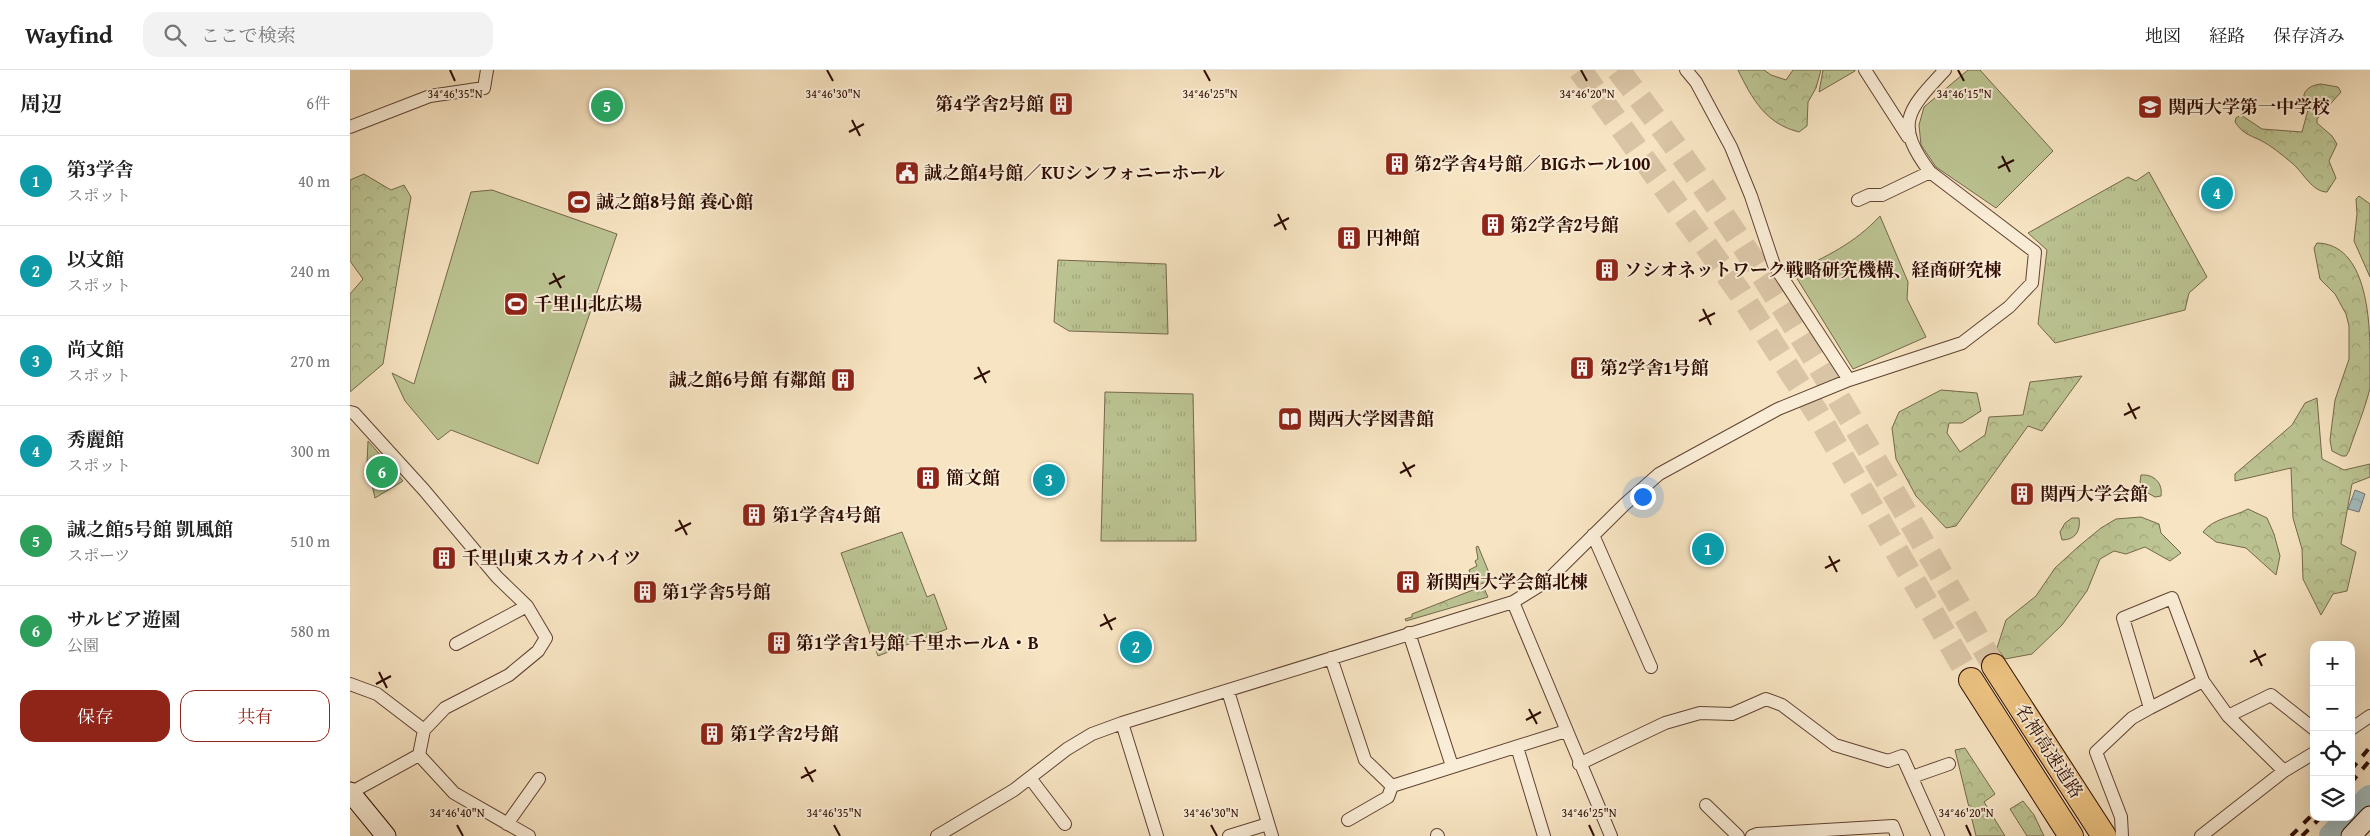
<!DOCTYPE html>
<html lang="ja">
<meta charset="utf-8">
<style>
body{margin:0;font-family:"Gentium Book Plus","Noto Serif JP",serif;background:#f2f2f2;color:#222}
.controls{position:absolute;right:15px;bottom:15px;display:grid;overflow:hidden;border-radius:10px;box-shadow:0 5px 20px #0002}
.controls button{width:45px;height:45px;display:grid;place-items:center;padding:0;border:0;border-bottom:1px solid #e0e0e0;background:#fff;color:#222;font:25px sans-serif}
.you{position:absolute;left:1292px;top:426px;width:18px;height:18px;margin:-12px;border:4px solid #fff;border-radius:50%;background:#1a73e8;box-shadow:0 0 0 8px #1a73e833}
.badge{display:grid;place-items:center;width:32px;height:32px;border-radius:50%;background:#8f2418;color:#fff;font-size:16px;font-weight:700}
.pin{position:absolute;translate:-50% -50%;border:2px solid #fff;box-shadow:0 1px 5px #0006}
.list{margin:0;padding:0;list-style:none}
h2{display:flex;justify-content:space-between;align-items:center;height:65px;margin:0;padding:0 20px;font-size:21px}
h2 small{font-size:16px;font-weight:400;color:#767676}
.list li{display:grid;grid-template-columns:32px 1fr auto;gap:15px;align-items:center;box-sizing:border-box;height:90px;padding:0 20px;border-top:1px solid #e0e0e0}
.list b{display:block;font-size:19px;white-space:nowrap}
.list p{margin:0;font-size:16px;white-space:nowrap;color:#767676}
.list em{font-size:16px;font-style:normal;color:#767676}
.actions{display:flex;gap:10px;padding:15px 20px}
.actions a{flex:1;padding:11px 0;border:1px solid #8f2418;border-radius:15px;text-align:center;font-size:18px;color:#8f2418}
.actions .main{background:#8f2418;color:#fff}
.icon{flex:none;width:28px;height:28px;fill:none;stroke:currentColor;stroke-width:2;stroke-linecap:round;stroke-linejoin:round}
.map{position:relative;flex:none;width:2020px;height:766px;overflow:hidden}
header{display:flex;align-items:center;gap:30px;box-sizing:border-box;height:70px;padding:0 25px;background:#fff;border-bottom:1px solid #e0e0e0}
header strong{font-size:24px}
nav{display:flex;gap:28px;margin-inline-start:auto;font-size:18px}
.search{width:350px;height:45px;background:#f2f2f2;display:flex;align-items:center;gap:12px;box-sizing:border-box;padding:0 18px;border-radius:15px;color:#767676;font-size:19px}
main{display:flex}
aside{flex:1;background:#fff}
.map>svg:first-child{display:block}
.grass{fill:url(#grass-tufts);stroke:#75684a}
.forest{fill:url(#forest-crowns);stroke:#75684a}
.garden{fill:#bcc493;stroke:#75684a}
.water{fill:url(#water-waves);stroke:#747673}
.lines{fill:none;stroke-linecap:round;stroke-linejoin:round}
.river{stroke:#a2bcbe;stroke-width:26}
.highway-tunnel{stroke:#d9c4a5;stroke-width:24;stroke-dasharray:24 12;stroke-linecap:butt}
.street-casing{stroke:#604232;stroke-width:14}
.secondary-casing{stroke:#2e0c02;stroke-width:21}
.highway-casing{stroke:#2e0c02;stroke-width:26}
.street{stroke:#faedd7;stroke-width:12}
.secondary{stroke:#faedd7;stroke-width:19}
.highway{stroke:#ecc281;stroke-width:24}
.rail{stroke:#2e0c02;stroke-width:4;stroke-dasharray:9 9;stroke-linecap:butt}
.ticks{fill:none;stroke:#2e0c02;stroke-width:2}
.labels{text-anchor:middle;stroke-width:4;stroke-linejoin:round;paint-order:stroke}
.poi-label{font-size:18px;font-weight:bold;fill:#2e0c02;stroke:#faedd7;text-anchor:start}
.street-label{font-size:18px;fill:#2e0c02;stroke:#faedd7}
.ticks-label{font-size:12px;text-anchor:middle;fill:#2e0c02;stroke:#faedd7;stroke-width:4;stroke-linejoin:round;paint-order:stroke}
</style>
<header>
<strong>Wayfind</strong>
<div class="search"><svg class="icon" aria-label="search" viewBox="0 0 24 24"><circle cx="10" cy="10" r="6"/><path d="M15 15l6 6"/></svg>ここで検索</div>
<nav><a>地図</a><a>経路</a><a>保存済み</a></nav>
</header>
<main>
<aside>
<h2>周辺<small>6件</small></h2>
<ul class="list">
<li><span class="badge" style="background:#0f9aa8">1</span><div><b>第3学舎</b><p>スポット</p></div><em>40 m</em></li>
<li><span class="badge" style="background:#0f9aa8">2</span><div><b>以文館</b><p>スポット</p></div><em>240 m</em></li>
<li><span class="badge" style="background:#0f9aa8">3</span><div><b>尚文館</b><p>スポット</p></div><em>270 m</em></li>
<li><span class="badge" style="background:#0f9aa8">4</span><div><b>秀麗館</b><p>スポット</p></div><em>300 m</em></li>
<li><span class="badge" style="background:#2e9e5b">5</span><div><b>誠之館5号館 凱風館</b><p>スポーツ</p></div><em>510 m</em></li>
<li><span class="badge" style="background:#2e9e5b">6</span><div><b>サルビア遊園</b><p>公園</p></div><em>580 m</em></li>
</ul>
<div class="actions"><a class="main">保存</a><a>共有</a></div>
</aside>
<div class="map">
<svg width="2020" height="766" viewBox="0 0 2020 766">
<defs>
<pattern id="grass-tufts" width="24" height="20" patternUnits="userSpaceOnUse" patternTransform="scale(1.25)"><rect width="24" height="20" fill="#bcc493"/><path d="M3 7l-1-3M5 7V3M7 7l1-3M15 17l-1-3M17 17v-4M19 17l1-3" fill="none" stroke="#a2a77d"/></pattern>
<pattern id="forest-crowns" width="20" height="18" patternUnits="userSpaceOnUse" patternTransform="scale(1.25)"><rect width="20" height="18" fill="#bcc493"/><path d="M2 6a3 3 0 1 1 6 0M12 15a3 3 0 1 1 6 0" fill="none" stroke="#a2a77d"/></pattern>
<pattern id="water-waves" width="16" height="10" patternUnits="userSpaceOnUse" patternTransform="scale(1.25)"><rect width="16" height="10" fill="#a2bcbe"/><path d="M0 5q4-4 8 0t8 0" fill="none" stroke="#8ca0a2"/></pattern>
</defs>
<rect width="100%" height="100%" fill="#f7e4c2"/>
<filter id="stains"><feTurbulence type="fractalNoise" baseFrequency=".004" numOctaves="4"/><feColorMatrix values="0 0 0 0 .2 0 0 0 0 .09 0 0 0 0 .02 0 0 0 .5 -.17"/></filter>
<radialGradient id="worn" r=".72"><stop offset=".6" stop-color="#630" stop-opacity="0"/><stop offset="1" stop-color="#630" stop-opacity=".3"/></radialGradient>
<!-- grass -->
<path class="grass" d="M1473,0H1505V1L1469,22Z
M1799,102L1857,207L1839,223L1835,240L1705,273L1688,254L1697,180L1678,163L1778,107L1786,111Z
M708,190L816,194L818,264L719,261L704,252Z
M755,322L843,324L846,471H751Z
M18,371L53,411L25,428L17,393Z
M1791,405C1804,404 1813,413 1811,426L1805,427L1796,422L1790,412Z
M1722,448H1729C1731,461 1725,470 1712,470L1710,462L1715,453Z
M552,462L577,527L584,524L597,559L528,586L491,483Z"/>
<!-- forest -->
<path class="forest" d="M1388,0H1414L1421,5L1436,10L1443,0H1471L1466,18L1458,32L1457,56L1449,62C1416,54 1402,29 1388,0Z
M1971,14L1988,17L1991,22L1967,49V53L1982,66L1987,74L1979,91L1986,108L1977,122C1962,122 1953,102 1942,93C1932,85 1922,76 1910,70C1899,65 1892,63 1885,52L1886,48L1891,45L1912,59L1952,62L1959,36C1947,25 1958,15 1971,14Z
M14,104L41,120L54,115L61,127L33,294L0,322V224L13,209L0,191V110Z
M2009,126L2020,134V207L2004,171L2007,144L2006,129Z
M1967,173C2017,174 2020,250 2020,287C2020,297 2020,308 2020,318C2015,339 2006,360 1999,381L1996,386H1992L1982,381L1980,370L1985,330L1999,289V256L1996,244L1985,224L1970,209L1964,178Z
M1732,306L1692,361L1678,356L1606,456L1596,458L1566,426L1546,389L1542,358L1549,342L1591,320L1627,323L1631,341L1612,353H1599L1597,363L1610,382L1635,365L1639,347L1673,345L1680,312Z
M1967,328L1972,389L1994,400L2020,394V407L2002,414L1991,474L2006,482L1997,521L1983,524L1971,545L1953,509L1952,479L1943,448L1941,398L1885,411V404L1942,355L1955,333Z
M1898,439L1917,448L1924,464L1930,486L1926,505L1896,478L1866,472L1853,462C1863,448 1884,447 1898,439Z
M1791,447L1809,454L1811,463L1831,483L1820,491L1795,477L1776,484L1764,481L1750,489L1737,521L1712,555L1682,584L1655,589L1647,578L1656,550L1686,526L1705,498L1729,476L1751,458L1766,449Z
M1133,516L1138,527L1056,551L1055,549L1062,547V544Z
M1615,678L1645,724L1634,732L1655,766H1626L1605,680Z
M1673,731L1684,745L1694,766H1677L1660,739Z"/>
<!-- garden -->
<path class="garden" d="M1618,0H1630L1703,81L1646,138L1586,97L1571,75L1569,55L1574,37Z
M142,120L267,164L188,394L101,360L88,370L55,331L42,303L64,314L121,122Z
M1530,146L1558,212L1557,229L1576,267L1503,299L1443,202C1476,187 1505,173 1530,146Z
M1128,476L1142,510L1125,516L1119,500L1127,496L1125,491L1128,489L1126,477Z"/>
<!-- water -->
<path class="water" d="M2005,420L2015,424L2009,442L1998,439Z"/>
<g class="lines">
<!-- river -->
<path class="river" d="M2001,747L2020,728
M1982,766L2001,747"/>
<!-- highway-tunnel -->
<path class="highway-tunnel" d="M1230,0L1390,223L1467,343L1621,610
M1268,0C1413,185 1526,393 1644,596"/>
<defs>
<path id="street" d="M1336,0L1346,12L1381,77L1401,126L1424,195L1499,310
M1515,0L1558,67
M0,57L80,26L134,18L137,0
M1508,130L1519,125H1532L1580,102
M0,342L4,343L74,420L147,507L177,536L196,568L188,581L159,605L95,638L74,660L69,685L104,723L179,766
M1243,465L1301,597
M1163,532L1261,766
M1059,563L1102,696
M106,574L177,536
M981,588L1015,690L1042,716L1216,661
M0,614L27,624L74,660
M878,621L922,766
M1800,638L1853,611
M1878,646L1934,701
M772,653L807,766
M2001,659L2020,646
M1167,677L1194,766
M1229,694L1315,653L1350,643L1382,644L1416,629L1432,635L1485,675L1538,691L1552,686L1588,766
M1562,707L1599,694
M680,708L715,754
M0,723L69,685
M1356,735L1388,766
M998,750L1038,727L1042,716
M157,754L189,709
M1087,765L1088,766
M587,766L664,720L717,679L742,664L772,653L1163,532L1197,511L1275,434L1309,404L1428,339L1499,310L1612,273L1659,237L1682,213L1685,182L1580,102C1543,53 1558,40 1595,0
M879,766L918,754
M1402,766L1407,764L1543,756L1547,766
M1772,766L1771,747L1746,682L1782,648L1800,638L1773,548L1822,528L1853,611L1878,646L1921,625L1964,659
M1851,766L1934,701L1964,683"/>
<path id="secondary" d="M0,722L36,766
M2001,766L2020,746"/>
<path id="highway" d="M1644,596L1754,766
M1621,610L1721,766"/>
</defs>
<!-- street casing -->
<use href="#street" class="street-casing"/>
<!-- secondary casing -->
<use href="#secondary" class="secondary-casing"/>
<!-- highway casing -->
<use href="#highway" class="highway-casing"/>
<!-- street -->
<use href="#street" class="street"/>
<!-- secondary -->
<use href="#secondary" class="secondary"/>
<!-- highway -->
<use href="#highway" class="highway"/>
<!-- rail -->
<path class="rail" d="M2001,700L2020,677
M2001,713L2020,690
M1941,766L1964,743
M1952,766L1971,747"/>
</g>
<!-- ticks -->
<path class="ticks" d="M100,0L105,11M477,0L483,11M854,0L860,11M1231,0L1237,11M1608,0L1614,11M502,50L510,66M499,62L514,54M1652,86L1660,102M1648,98L1664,90M928,144L936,160M924,156L939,148M203,203L211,218M199,214L215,206M1353,239L1361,255M1349,251L1365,243M628,297L636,313M624,309L640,301M1778,333L1786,349M1774,345L1790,337M1053,392L1061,407M1050,403L1065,395M329,450L337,465M325,461L341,453M1479,486L1487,502M1475,498L1490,490M754,544L762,560M750,556L766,548M1904,580L1912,596M1900,592L1916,584M29,602L37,618M26,614L41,606M1179,639L1187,654M1176,650L1191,642M455,697L463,712M451,708L466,700M107,755L113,766M484,755L490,766M861,755L867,766M1239,755L1244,766M1616,755L1621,766"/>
<!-- icons -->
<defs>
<symbol id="building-square" viewBox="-11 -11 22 22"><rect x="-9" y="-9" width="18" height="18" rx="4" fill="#8f2418" stroke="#faedd7"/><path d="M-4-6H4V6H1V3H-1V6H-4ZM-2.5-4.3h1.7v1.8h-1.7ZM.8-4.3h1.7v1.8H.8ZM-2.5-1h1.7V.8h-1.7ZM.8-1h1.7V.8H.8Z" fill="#fff"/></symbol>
<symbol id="school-square" viewBox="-11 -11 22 22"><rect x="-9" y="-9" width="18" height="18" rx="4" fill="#8f2418" stroke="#faedd7"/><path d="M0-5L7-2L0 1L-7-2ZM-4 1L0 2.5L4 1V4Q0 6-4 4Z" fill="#fff"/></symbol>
<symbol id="civic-square" viewBox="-11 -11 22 22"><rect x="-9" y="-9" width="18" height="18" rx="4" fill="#8f2418" stroke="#faedd7"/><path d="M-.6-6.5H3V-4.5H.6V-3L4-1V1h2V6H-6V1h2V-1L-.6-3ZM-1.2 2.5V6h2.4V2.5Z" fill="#fff"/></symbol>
<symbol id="stadium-square" viewBox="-11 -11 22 22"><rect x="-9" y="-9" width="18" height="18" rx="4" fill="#8f2418" stroke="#faedd7"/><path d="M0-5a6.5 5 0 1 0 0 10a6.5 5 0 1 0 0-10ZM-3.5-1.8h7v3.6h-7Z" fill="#fff"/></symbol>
<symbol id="library-square" viewBox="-11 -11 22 22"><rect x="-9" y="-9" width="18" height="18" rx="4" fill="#8f2418" stroke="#faedd7"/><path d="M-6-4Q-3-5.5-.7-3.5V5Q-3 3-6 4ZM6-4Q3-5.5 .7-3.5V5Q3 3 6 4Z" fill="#fff"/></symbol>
</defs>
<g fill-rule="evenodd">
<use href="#building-square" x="697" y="20" width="28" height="28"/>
<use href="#school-square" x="1786" y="23" width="28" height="28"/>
<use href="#building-square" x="1033" y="80" width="28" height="28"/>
<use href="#civic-square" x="543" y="89" width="28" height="28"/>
<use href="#stadium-square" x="215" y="118" width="28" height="28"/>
<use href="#building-square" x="1129" y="141" width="28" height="28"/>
<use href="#building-square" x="985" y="154" width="28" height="28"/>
<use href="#building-square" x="1243" y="186" width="28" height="28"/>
<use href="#stadium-square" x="152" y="220" width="28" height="28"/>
<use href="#building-square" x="1218" y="284" width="28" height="28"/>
<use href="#building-square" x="479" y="296" width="28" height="28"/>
<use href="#library-square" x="926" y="335" width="28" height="28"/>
<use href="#building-square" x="564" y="394" width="28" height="28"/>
<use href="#building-square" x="1658" y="410" width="28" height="28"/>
<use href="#building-square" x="390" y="431" width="28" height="28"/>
<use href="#building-square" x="80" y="474" width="28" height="28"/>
<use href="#building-square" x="1044" y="498" width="28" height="28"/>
<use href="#building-square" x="281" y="508" width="28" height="28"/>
<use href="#building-square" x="415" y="559" width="28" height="28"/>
<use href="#building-square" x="348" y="650" width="28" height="28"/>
</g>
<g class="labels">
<!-- poi labels -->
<g class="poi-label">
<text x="694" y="40" text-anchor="end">第4学舎2号館</text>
<text x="1818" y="43">関西大学第一中学校</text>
<text x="1064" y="100">第2学舎4号館／BIGホール100</text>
<text x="574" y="109">誠之館4号館／KUシンフォニーホール</text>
<text x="246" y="138">誠之館8号館 養心館</text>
<text x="1160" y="161">第2学舎2号館</text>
<text x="1016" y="174">円神館</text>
<text x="1274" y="206">ソシオネットワーク戦略研究機構、経商研究棟</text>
<text x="184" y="240">千里山北広場</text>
<text x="1250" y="304">第2学舎1号館</text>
<text x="476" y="316" text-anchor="end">誠之館6号館 有鄰館</text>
<text x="958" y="355">関西大学図書館</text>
<text x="596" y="414">簡文館</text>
<text x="1690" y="430">関西大学会館</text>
<text x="422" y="451">第1学舎4号館</text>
<text x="112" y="494">千里山東スカイハイツ</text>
<text x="1076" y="518">新関西大学会館北棟</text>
<text x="312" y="528">第1学舎5号館</text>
<text x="446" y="579">第1学舎1号館 千里ホールA・B</text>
<text x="380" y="670">第1学舎2号館</text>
</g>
<!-- street labels -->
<g class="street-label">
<text transform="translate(1699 681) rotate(57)" y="6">名神高速道路</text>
</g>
</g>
<g class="ticks-label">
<text x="105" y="28">34°46'35"N</text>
<text x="483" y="28">34°46'30"N</text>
<text x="860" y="28">34°46'25"N</text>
<text x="1237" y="28">34°46'20"N</text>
<text x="1614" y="28">34°46'15"N</text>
<text x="107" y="747">34°46'40"N</text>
<text x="484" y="747">34°46'35"N</text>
<text x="861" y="747">34°46'30"N</text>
<text x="1239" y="747">34°46'25"N</text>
<text x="1616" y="747">34°46'20"N</text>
</g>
<rect width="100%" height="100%" filter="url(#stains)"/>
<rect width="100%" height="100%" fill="url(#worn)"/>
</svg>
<div class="controls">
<button>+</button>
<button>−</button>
<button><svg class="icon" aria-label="locate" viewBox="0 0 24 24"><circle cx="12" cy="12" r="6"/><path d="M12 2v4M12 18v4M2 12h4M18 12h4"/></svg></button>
<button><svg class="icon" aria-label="layers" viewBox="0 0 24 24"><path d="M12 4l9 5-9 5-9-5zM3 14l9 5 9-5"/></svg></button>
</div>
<div class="you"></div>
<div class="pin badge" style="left:1358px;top:479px;background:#0f9aa8">1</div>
<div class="pin badge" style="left:786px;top:577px;background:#0f9aa8">2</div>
<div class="pin badge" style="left:699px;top:410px;background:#0f9aa8">3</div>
<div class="pin badge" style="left:1867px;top:123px;background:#0f9aa8">4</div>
<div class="pin badge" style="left:257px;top:36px;background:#2e9e5b">5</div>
<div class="pin badge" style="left:32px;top:402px;background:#2e9e5b">6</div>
</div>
</main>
